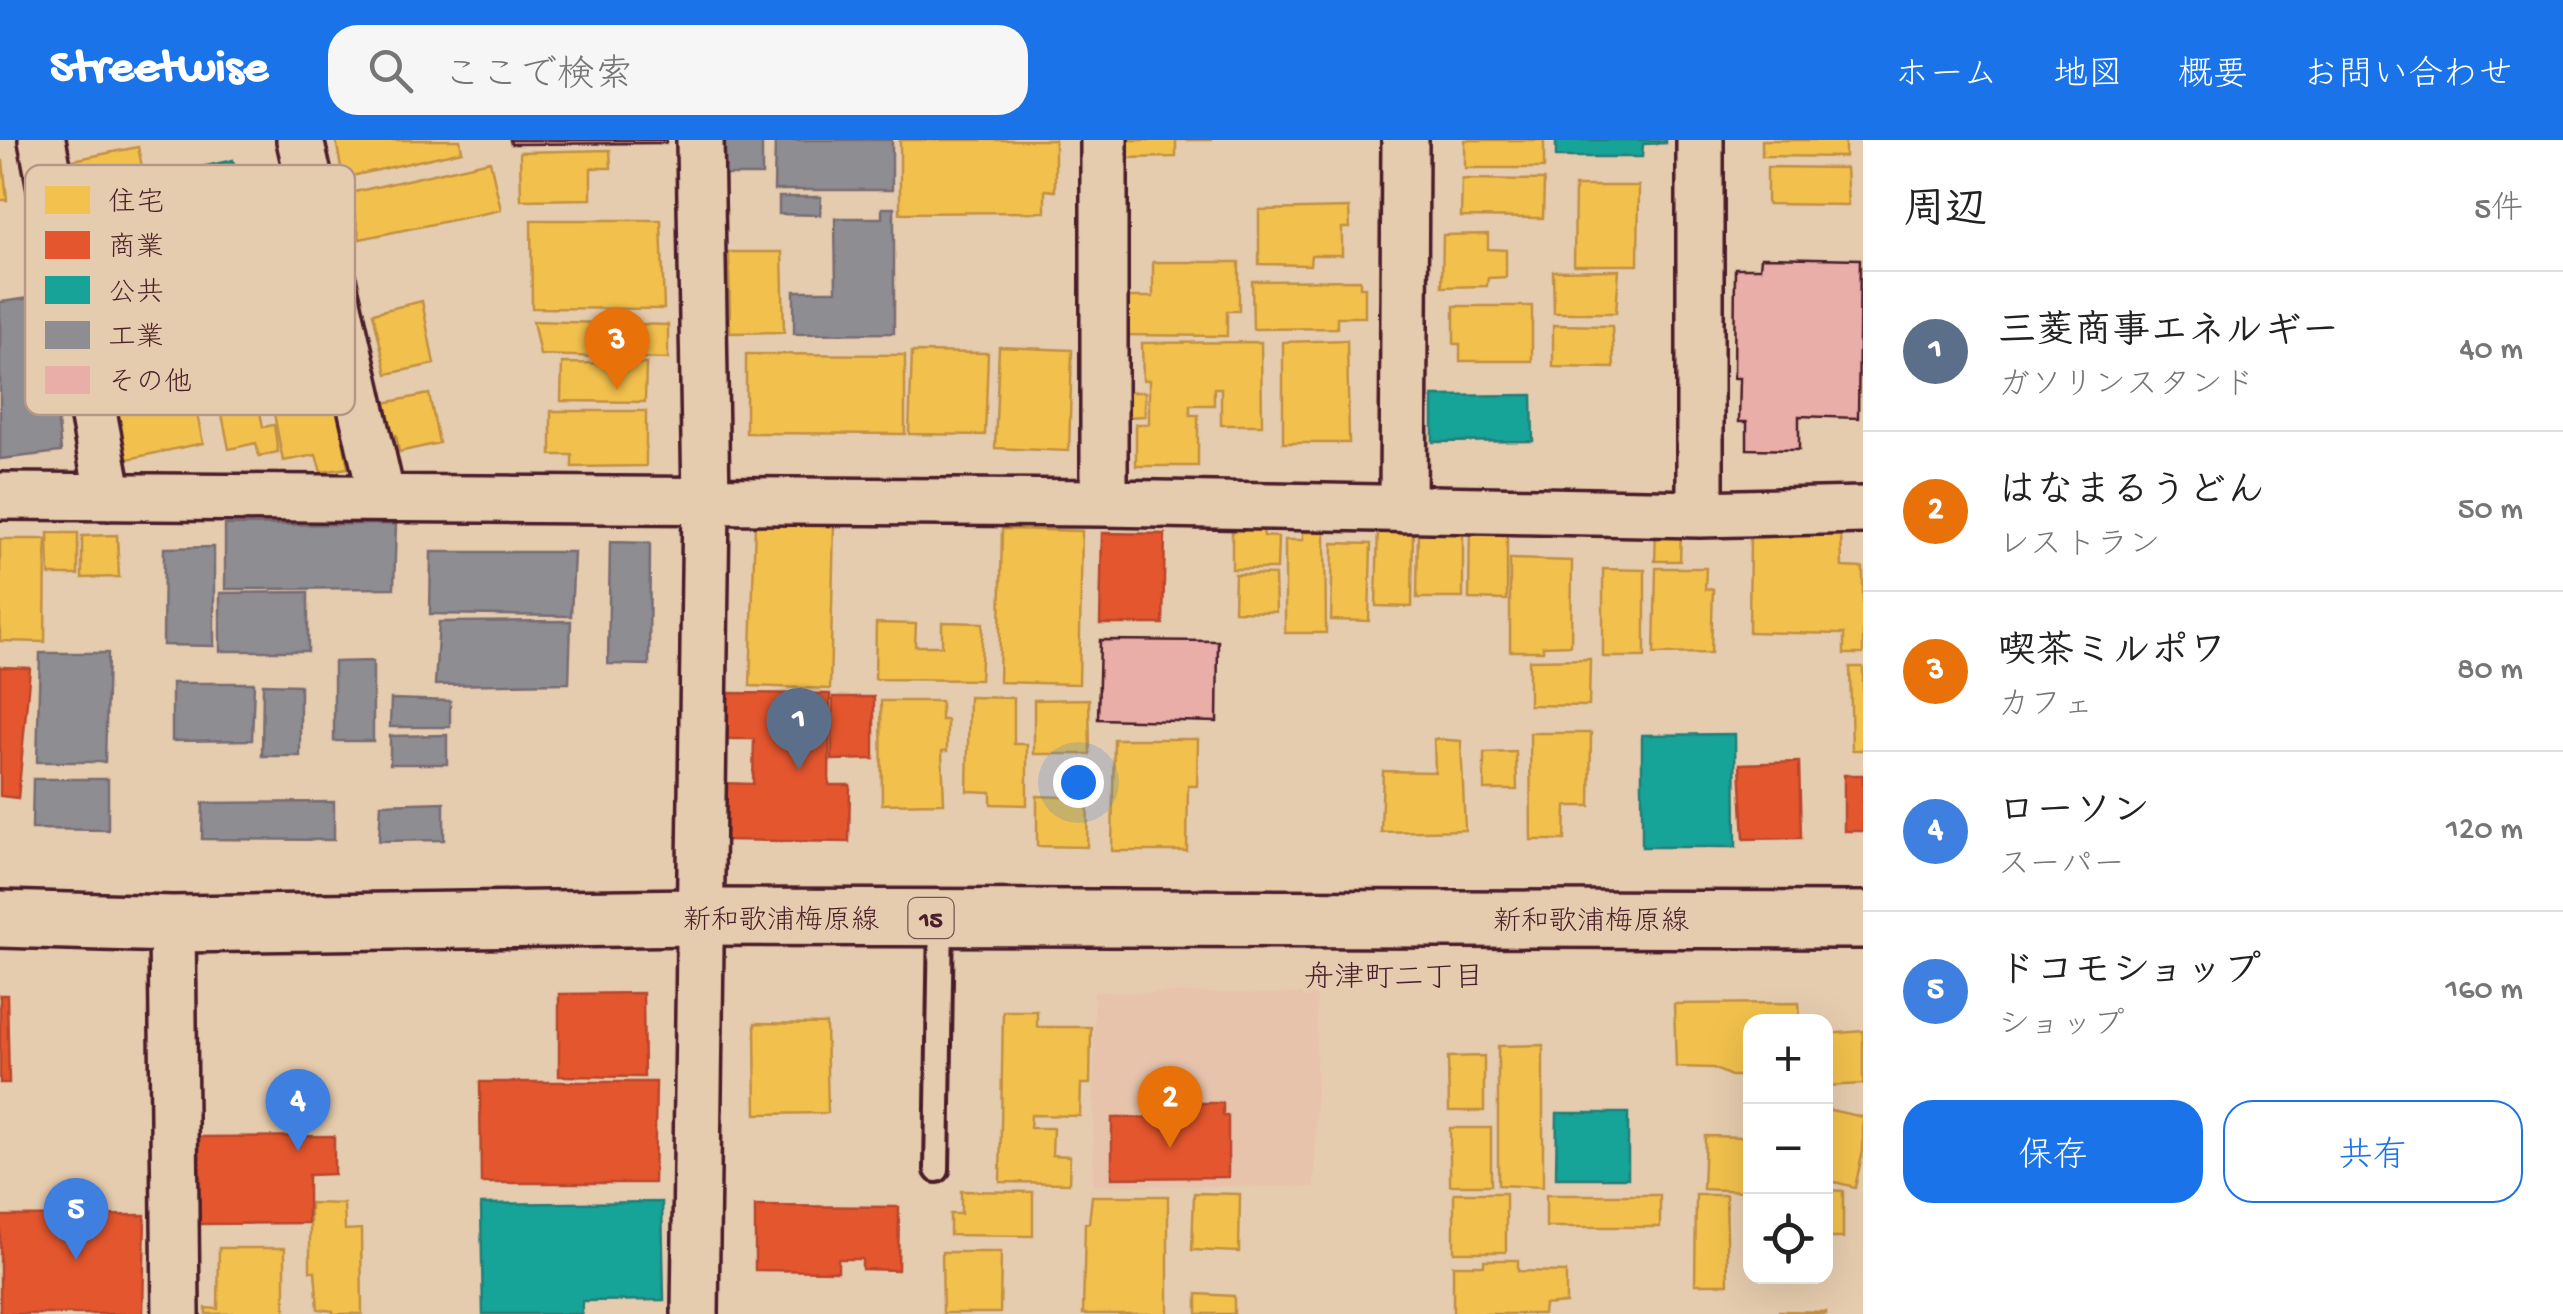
<!DOCTYPE html>
<html lang="ja">
<meta charset="utf-8">
<style>
body{margin:0;font-family:"Gochi Hand","Klee One",sans-serif;background:#f6f6f6;color:#222}
.controls{position:absolute;right:30px;bottom:30px;display:grid;overflow:hidden;border-radius:20px;box-shadow:0 10px 40px #0002}
.controls button{width:90px;height:90px;display:grid;place-items:center;padding:0;border:0;border-bottom:2px solid #e0e0e0;background:#fff;color:#222;font:50px sans-serif}
.you{position:absolute;left:1078px;top:642px;width:35px;height:35px;margin:-25px;border:8px solid #fff;border-radius:50%;background:#1a73e8;box-shadow:0 0 0 15px #1a73e833}
.badge{display:grid;place-items:center;width:65px;height:65px;border-radius:50%;background:#1a73e8;color:#fff;font-size:32px;font-weight:700}
.pin{position:absolute;translate:-50% -82px;filter:drop-shadow(0 2px 5px #0008)}
.pin::after{content:'';position:absolute;top:52px;width:35px;height:30px;background:inherit;clip-path:polygon(0 0,100% 0,50% 100%)}
.list{margin:0;padding:0;list-style:none}
h2{display:flex;justify-content:space-between;align-items:center;height:130px;margin:0;padding:0 40px;font-size:42px}
h2 small{font-size:32px;font-weight:400;color:#767676}
.list li{display:grid;grid-template-columns:65px 1fr auto;gap:30px;align-items:center;box-sizing:border-box;height:160px;padding:0 40px;border-top:2px solid #e0e0e0}
.list b{display:block;font-size:38px;white-space:nowrap}
.list p{margin:0;font-size:32px;white-space:nowrap;color:#767676}
.list em{font-size:32px;font-style:normal;color:#767676}
.actions{display:flex;gap:20px;padding:30px 40px}
.actions a{flex:1;padding:22px 0;border:2px solid #1a73e8;border-radius:30px;text-align:center;font-size:35px;color:#1a73e8}
.actions .main{background:#1a73e8;color:#fff}
.icon{flex:none;width:55px;height:55px;fill:none;stroke:currentColor;stroke-width:2;stroke-linecap:round;stroke-linejoin:round}
.map{position:relative;flex:none;width:1863px;height:1174px;overflow:hidden}
header{display:flex;align-items:center;gap:60px;box-sizing:border-box;height:140px;padding:0 50px;background:#1a73e8;color:#fff}
header strong{font-size:48px}
nav{display:flex;gap:55px;margin-inline-start:auto;font-size:35px}
.search{width:700px;height:90px;background:#f6f6f6;display:flex;align-items:center;gap:25px;box-sizing:border-box;padding:0 35px;border-radius:30px;color:#767676;font-size:38px}
main{display:flex}
aside{flex:1;background:#fff}
.map>svg:first-child{display:block}
.built{fill:#e7c3ac}
.homes{fill:#f2c14e;stroke:#c09044;stroke-width:2.5}
.shops{fill:#e4572e;stroke:#b6462d;stroke-width:2.5}
.public{fill:#17a398;stroke:#267b77;stroke-width:2.5}
.industry{fill:#8d8d92;stroke:#796c73;stroke-width:2.5}
.building{fill:#e9aea8;stroke:#4a1f2b;stroke-width:2.5}
.lines{fill:none;stroke-linecap:round;stroke-linejoin:round}
.service-casing{stroke:#4a1f2b;stroke-width:30}
.minor-casing{stroke:#4a1f2b;stroke-width:52}
.primary-casing{stroke:#4a1f2b;stroke-width:62}
.service{stroke:#e6ccae;stroke-width:22}
.minor{stroke:#e6ccae;stroke-width:45}
.primary{stroke:#e6ccae;stroke-width:55}
.labels{text-anchor:middle;stroke-width:10;stroke-linejoin:round;paint-order:stroke}
.shield{fill:#e6ccae;stroke:#795352;stroke-width:2.5}
.shield-label{font-size:25px;font-weight:bold;fill:#4a1f2b}
.street-label{font-size:28px;fill:#4a1f2b;stroke:#e6ccae}
.neighbourhood-label{font-size:30px;fill:#4a1f2b;stroke:#e6ccae}
.key{fill:#e6ccae;stroke:#b79887;stroke-width:2.5}
.key-label{font-size:28px;fill:#4a1f2b}
</style>
<header>
<strong>Streetwise</strong>
<div class="search"><svg class="icon" aria-label="search" viewBox="0 0 24 24"><circle cx="10" cy="10" r="6"/><path d="M15 15l6 6"/></svg>ここで検索</div>
<nav><a>ホーム</a><a>地図</a><a>概要</a><a>お問い合わせ</a></nav>
</header>
<main>
<div class="map">
<svg width="1863" height="1174" viewBox="0 0 1863 1174">
<rect width="100%" height="100%" fill="#e6ccae"/>
<filter id="ink" filterUnits="userSpaceOnUse"><feTurbulence type="fractalNoise" baseFrequency=".01" numOctaves="2"/><feDisplacementMap in="SourceGraphic" scale="20" xChannelSelector="R" yChannelSelector="G"/><feConvolveMatrix kernelMatrix="1 2 1 2 8 2 1 2 1" color-interpolation-filters="sRGB"/></filter>
<g filter="url(#ink)">
<!-- built -->
<path class="built" d="M1094,852L1317,854L1315,1047L1093,1045Z"/>
<!-- homes -->
<path class="homes" d="M336,0H460L462,11L343,38Z
M900,0H1055V51L1045,50V72L900,73Z
M1125,0H1212H1176V17L1125,18Z
M1465,0H1544V28H1465Z
M1762,0H1845V17L1762,16Z
M138,7L152,76L76,91L63,22Z
M610,10L611,28H591V59L521,60L520,12Z
M0,21H3L7,60H0Z
M490,21L501,70L360,99L350,53Z
M1767,27L1846,28L1848,65L1767,64Z
M1462,39L1544,40L1543,78L1461,77Z
M1575,46H1639L1638,125H1574Z
M1349,68L1350,88H1342V115H1311L1310,125L1259,124V70Z
M531,80H661L664,169L532,168Z
M1488,94V109L1506,110V137L1488,138L1487,146L1442,147L1443,95Z
M729,112H782L784,192L730,193Z
M1153,122H1239V171H1227V196L1120,195V157H1153Z
M1619,130L1616,173H1554L1553,131Z
M1360,140V147H1365V177H1337V188L1253,189L1252,141Z
M422,161L434,224L387,234L373,173Z
M1454,166H1532V221H1460V204H1454Z
M533,181L668,185V219L540,215Z
M1553,185L1612,186L1614,228L1553,227Z
M1347,200L1349,303H1283V202Z
M1261,202L1262,285H1221V248H1214V265H1190V275H1198V326H1136V284H1149V240H1143L1142,203Z
M999,207L1072,210L1069,311L995,308Z
M912,212L988,213L985,295L909,294Z
M746,214L905,215V294L746,293Z
M562,223L646,224L645,262L561,261Z
M188,229L203,303L123,320L108,244Z
M1127,252H1145V276L1127,277Z
M335,254L348,328L321,332L316,315L283,321L272,263Z
M429,254L439,303L399,312L396,295L391,297L384,263Z
M258,262L263,287L274,285L278,312L259,316L256,303L229,309L221,269Z
M551,271H646V326L572,327V315H551Z
M755,383L834,385L830,549L750,546Z
M1378,384L1413,386L1412,467L1376,466Z
M1470,386L1507,387V460L1469,459Z
M1002,389L1082,391L1079,544L999,542Z
M1232,389H1263L1264,396L1278,397L1277,429H1232Z
M1418,390L1463,391V458H1417Z
M1656,391H1681L1680,421H1655Z
M1303,392H1325L1326,493H1285V400H1303Z
M48,393H78V435H49Z
M1841,393L1842,427L1863,428V514H1844V494L1749,492L1750,395Z
M117,395L119,437L82,438V396Z
M0,399H46L45,502L0,501Z
M1333,403L1371,404L1369,481L1331,480Z
M1510,419L1572,421L1571,505L1543,506V511H1510Z
M1656,428H1706L1705,449H1713L1711,513L1654,514Z
M1603,429L1645,430V517H1603Z
M1235,434L1275,435L1276,472L1234,471Z
M942,482L983,483L980,540L875,539L876,483L916,484L915,506H942Z
M1590,519L1589,566L1529,565V520Z
M1850,527H1863V610H1852Z
M969,557L1014,558V604H1027V665L991,664V652L967,651Z
M1089,559L1090,614H1034V560Z
M881,561H941V580H947V611H942L944,663L882,664Z
M1530,593H1591L1590,666H1566L1565,700H1531Z
M1114,599H1198L1197,646H1188L1187,711H1112Z
M1434,599L1461,601L1465,690L1381,692L1383,631L1435,632Z
M1516,612L1517,650H1484V613Z
M1037,656L1088,658L1087,707L1037,706Z
M1799,863L1800,882H1750V936H1731L1713,928L1676,927L1674,864Z
M1003,871H1037V887H1091L1090,944H1081L1080,976L1031,975L1030,988H1053L1052,1015L1070,1016L1069,1043L1000,1042Z
M755,883L826,884L828,973L756,974Z
M1863,891V944L1826,946V894Z
M1543,905V1047L1498,1045V906Z
M1484,916V971H1449L1448,917Z
M1826,969L1863,977V1011L1855,1047L1826,1040Z
M1450,988H1491V1045H1450Z
M1705,996L1747,997L1746,1051L1703,1049Z
M1826,1050L1843,1051V1098H1826Z
M961,1051L1033,1052V1096L950,1095V1074H961Z
M1194,1053L1240,1054L1239,1112L1192,1110Z
M1454,1053H1506V1112H1454Z
M1546,1055H1660V1087H1546Z
M1696,1055H1726L1728,1144H1695Z
M1092,1056H1168V1174H1083L1085,1083H1089Z
M310,1063L344,1064L345,1090L361,1089L362,1174H333V1171L318,1169L315,1131H310Z
M219,1108H285V1173L206,1174V1168L218,1169Z
M942,1112H1001L1000,1173H943Z
M1484,1120H1518V1131L1566,1132V1163L1544,1165L1543,1174H1453V1125H1484Z
M1197,1154L1234,1156V1174H1197Z
M1779,1171L1826,1172V1174H1779Z"/>
<!-- shops -->
<path class="shops" d="M1102,393L1165,394L1163,484H1100Z
M0,527L30,528L18,658L0,656Z
M728,553L830,554L829,645H850L849,702L721,700V643L753,644L754,599H727Z
M833,557H874V619L832,620Z
M1799,622L1801,698L1744,699L1740,624Z
M1844,635H1863V691H1844Z
M643,853L644,937L559,936V854Z
M0,855H7L9,943H0Z
M480,942H656L654,1043H481Z
M1192,963H1223V976H1228V1037L1112,1038V978L1192,977Z
M334,996V1034L308,1035V1083L199,1084L198,997Z
M755,1066L899,1067L898,1130L862,1129V1119H838V1131L755,1130Z
M145,1075L143,1174H0V1076Z"/>
<!-- public -->
<path class="public" d="M1556,0H1666V3L1643,4L1642,17H1556Z
M233,20L253,112L190,126L170,34Z
M1532,255L1533,301L1433,302V256Z
M1735,594L1736,707H1642V595Z
M1557,973H1628V1038H1556Z
M662,1062L664,1160L582,1161V1174H483L481,1064Z"/>
<!-- industry -->
<path class="industry" d="M710,0H762V35H710Z
M775,0H892V50H774Z
M779,57H821L820,75L779,74Z
M882,68H894V193L794,194V151H836L835,78H882Z
M45,156L61,312L0,319V162Z
M396,384L394,448L225,449V385Z
M610,402L650,403L649,525L608,524Z
M214,407V506L163,505L164,408Z
M431,412H574L571,476L430,474Z
M308,452V511H220V453Z
M571,481L569,543L435,545L439,482Z
M40,513H108L105,622H37Z
M373,521V601H334V522Z
M172,543H254L252,600L172,601Z
M263,544L300,545V616H262Z
M391,559L450,561V587H390Z
M447,595V624H390V596Z
M33,639H108V690L32,689Z
M334,662V700L202,699L203,663Z
M444,662V700L379,701L381,664Z"/>
<!-- building -->
<path class="building" d="M510,0H666V3L511,4Z
M1761,117L1860,119L1858,278L1799,276V310L1747,309V282H1739L1740,238H1734L1735,128H1760Z
M1100,500L1218,501L1217,582L1098,579Z"/>
<g class="lines">
<defs>
<path id="service" d="M937,1030L941,778"/>
<path id="minor" d="M42,0L109,357
M300,0L382,358
M0,356L1104,363L1700,374L1863,370
M1104,363V0
M1403,369L1405,0
M1700,374V0
M172,784L176,1174
M695,1174L706,361L700,0"/>
<path id="primary" d="M0,779L172,784L698,777L1863,780"/>
</defs>
<!-- service casing -->
<use href="#service" class="service-casing"/>
<!-- minor casing -->
<use href="#minor" class="minor-casing"/>
<!-- primary casing -->
<use href="#primary" class="primary-casing"/>
<!-- service -->
<use href="#service" class="service"/>
<!-- minor -->
<use href="#minor" class="minor"/>
<!-- primary -->
<use href="#primary" class="primary"/>
</g>
</g>
<g class="labels">
<!-- shield labels -->
<rect class="shield" x="908.5" y="758" width="45" height="40" rx="8"/>
<g class="shield-label">
<text x="931" y="787">15</text>
</g>
<!-- street labels -->
<g class="street-label">
<text x="781" y="788">新和歌浦梅原線</text>
<text x="1591" y="789">新和歌浦梅原線</text>
</g>
<!-- neighbourhood labels -->
<g class="neighbourhood-label">
<text x="1394" y="846">舟津町二丁目</text>
</g>
</g>
<!-- legend -->
<rect x="25" y="25" width="330" height="250" rx="15" class="key"/>
<rect x="45" y="46" width="45" height="28" fill="#f2c14e"/>
<rect x="45" y="91" width="45" height="28" fill="#e4572e"/>
<rect x="45" y="136" width="45" height="28" fill="#17a398"/>
<rect x="45" y="181" width="45" height="28" fill="#8d8d92"/>
<rect x="45" y="226" width="45" height="28" fill="#e9aea8"/>
<g class="key-label">
<text x="108" y="70">住宅</text>
<text x="108" y="115">商業</text>
<text x="108" y="160">公共</text>
<text x="108" y="205">工業</text>
<text x="108" y="250">その他</text>
</g>
</svg>
<div class="controls">
<button>+</button>
<button>−</button>
<button><svg class="icon" aria-label="locate" viewBox="0 0 24 24"><circle cx="12" cy="12" r="6"/><path d="M12 2v4M12 18v4M2 12h4M18 12h4"/></svg></button>
</div>
<div class="you"></div>
<div class="pin badge" style="left:799px;top:630px;background:#5c6f8a">1</div>
<div class="pin badge" style="left:1170px;top:1008px;background:#e8710a">2</div>
<div class="pin badge" style="left:617px;top:250px;background:#e8710a">3</div>
<div class="pin badge" style="left:298px;top:1011px;background:#3f7fe0">4</div>
<div class="pin badge" style="left:76px;top:1120px;background:#3f7fe0">5</div>
</div>
<aside>
<h2>周辺<small>5件</small></h2>
<ul class="list">
<li><span class="badge" style="background:#5c6f8a">1</span><div><b>三菱商事エネルギー</b><p>ガソリンスタンド</p></div><em>40 m</em></li>
<li><span class="badge" style="background:#e8710a">2</span><div><b>はなまるうどん</b><p>レストラン</p></div><em>50 m</em></li>
<li><span class="badge" style="background:#e8710a">3</span><div><b>喫茶ミルポワ</b><p>カフェ</p></div><em>80 m</em></li>
<li><span class="badge" style="background:#3f7fe0">4</span><div><b>ローソン</b><p>スーパー</p></div><em>120 m</em></li>
<li><span class="badge" style="background:#3f7fe0">5</span><div><b>ドコモショップ</b><p>ショップ</p></div><em>160 m</em></li>
</ul>
<div class="actions"><a class="main">保存</a><a>共有</a></div>
</aside>
</main>
